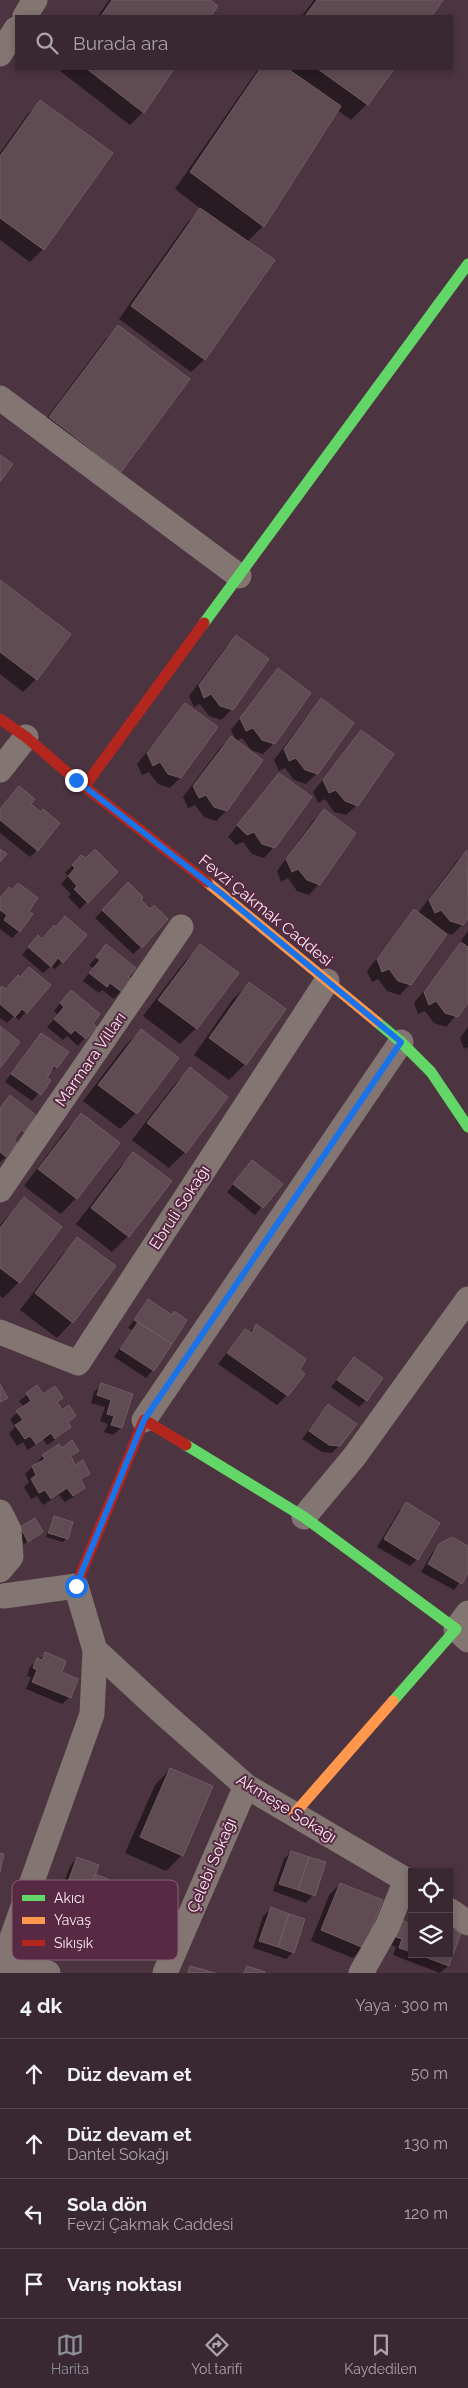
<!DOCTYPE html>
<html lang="tr">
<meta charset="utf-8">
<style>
body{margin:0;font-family:Raleway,sans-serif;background:#402f39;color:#f1f3f6}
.controls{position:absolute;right:15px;bottom:15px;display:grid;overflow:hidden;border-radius:0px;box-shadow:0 2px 8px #0003}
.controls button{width:45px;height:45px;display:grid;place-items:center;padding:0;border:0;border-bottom:1px solid #53444d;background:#392731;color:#f1f3f6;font:25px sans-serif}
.stop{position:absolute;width:15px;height:15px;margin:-11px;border:4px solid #1a73e8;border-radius:50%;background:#fff}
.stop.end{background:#1a73e8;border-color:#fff;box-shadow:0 1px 5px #0008}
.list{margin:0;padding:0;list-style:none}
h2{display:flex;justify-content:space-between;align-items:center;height:65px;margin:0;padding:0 20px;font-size:21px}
h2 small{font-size:16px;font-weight:400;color:#aba5ab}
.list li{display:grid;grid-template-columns:32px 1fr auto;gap:15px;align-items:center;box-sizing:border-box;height:70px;padding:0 20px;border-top:1px solid #53444d}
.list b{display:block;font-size:19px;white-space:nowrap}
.list p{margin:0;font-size:16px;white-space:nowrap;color:#aba5ab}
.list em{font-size:16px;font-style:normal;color:#aba5ab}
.icon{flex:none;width:28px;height:28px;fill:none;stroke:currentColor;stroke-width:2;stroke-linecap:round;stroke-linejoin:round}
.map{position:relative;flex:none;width:468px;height:1973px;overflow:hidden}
.search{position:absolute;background:#392731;box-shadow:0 2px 8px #0003;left:15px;right:15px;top:15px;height:55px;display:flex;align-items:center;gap:12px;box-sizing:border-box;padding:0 18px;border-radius:0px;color:#aba5ab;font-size:19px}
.sheet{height:345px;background:#392731}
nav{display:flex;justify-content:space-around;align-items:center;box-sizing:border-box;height:70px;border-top:1px solid #53444d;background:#392731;font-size:14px;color:#aba5ab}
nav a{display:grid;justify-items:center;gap:2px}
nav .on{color:#8c9099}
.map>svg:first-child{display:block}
.shadow{fill:#0007;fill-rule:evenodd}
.building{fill:#604b53;stroke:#725c64}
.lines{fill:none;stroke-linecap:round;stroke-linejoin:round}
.street{stroke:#827572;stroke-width:25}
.fast{stroke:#63d668;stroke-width:11}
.slow{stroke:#ff974d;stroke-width:11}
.jam{stroke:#b3261e;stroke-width:11}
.route{stroke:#1a73e8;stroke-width:6}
.labels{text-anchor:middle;stroke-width:4;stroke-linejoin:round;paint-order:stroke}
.street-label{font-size:16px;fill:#fceaf2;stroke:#572942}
.key{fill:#572942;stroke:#886377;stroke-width:1}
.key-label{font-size:14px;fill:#fceaf2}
</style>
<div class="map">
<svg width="468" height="1973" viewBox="0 0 468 1973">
<rect width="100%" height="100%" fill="#4c3441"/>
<!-- shadow -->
<path class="shadow" d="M109,0H208L216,6L209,16H98Z
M314,0H442L430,16H302Z
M62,69H173L143,112L130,125L60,71Z
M258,69H392L367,104L351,120L337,110L263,226L247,242L273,260L204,360L191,372L119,319L187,223L201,209L175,189Z
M40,102L43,249L30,262L0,240V153L27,115Z
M118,327L120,471L107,484L37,431L105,340Z
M0,582L36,679L23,692L0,674Z
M236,636L232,709L221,720L209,716L200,704L194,707L189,696L226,647Z
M278,670L274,743L263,754L251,750L242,738L236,741L227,810L216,821L204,817L195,805L188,808L183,797L220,748L231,737L236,741L231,730Z
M321,700L317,773L306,784L294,780L285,768L279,771L274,760L311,711Z
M185,704L180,778L170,788L158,784L149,772L142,775L137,764Z
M361,732L357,805L346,815L334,812L325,799L318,803L313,792Z
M279,774L274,847L264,858L252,854L243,842L236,845L228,837Z
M19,788L29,804L40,813L37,850L30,857L0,833V809Z
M324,811L319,884L309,895L297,891L288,878L281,882L277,871L313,821Z
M467,852L468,916L462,925L452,935L446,933L410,984L400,995L387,991L378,979L372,982L367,971L404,922L414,911L421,916L419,912L456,862ZM430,919L435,926L427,921Z
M81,856L116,872L80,909L68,897L71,894L61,884L68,876L65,873Z
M9,889L27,911L19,931L12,938L0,929V898Z
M121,891L139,900L141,947L133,954L95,918Z
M54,926L62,962L55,969L51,966L43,973L22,955L31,944L41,940Z
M468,931V1001L446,1027L434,1023L425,1011L418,1014L414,1003L461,944L460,942Z
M201,945L237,973L196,1028L180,1044L143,1016L185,961Z
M107,946L130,980L114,999L102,990L99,993L83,981L93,968L89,965Z
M10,984L26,1012L19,1020L14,1016L7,1023L0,1018V989L5,990Z
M249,984L245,1064L229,1080L194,1055L233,999Z
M63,999L91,1024L85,1038L78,1046L67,1036L63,1040L47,1027L58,1015L54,1011Z
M468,1027V1047L464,1049L460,1038Z
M141,1030L178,1058L136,1113L120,1129L83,1101L125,1046Z
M41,1034L67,1053L56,1068L47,1074L45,1078L49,1081L32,1101L5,1082Z
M190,1069L185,1152L169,1168L132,1140L174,1085Z
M10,1097L23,1131L16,1138L15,1137L6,1157L0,1162V1107Z
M81,1115L76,1198L61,1214L24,1186L65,1131Z
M134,1153L170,1181L128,1236L112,1252L76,1224L118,1169Z
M252,1162L281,1184L255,1215L227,1192Z
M24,1199L19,1282L3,1298L0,1296V1225Z
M77,1239L72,1322L57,1338L20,1310L62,1255Z
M148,1301L171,1316L185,1320L153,1370L146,1378L114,1357L132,1330L128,1328Z
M256,1326L287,1395L277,1405L218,1364L245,1330L249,1333Z
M354,1359L366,1400L359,1407L331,1387Z
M102,1385L132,1395L121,1428L113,1435L104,1432L108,1424L100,1421L105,1407L91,1403L94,1392Z
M37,1387L43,1395L61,1398L56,1403L62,1412L75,1416L67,1423L70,1427L62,1435L47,1445L43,1439L28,1450L23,1442L17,1446L9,1434L15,1427L10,1419L24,1407L19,1401Z
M328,1405L339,1445L332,1453L322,1452L302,1439Z
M61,1450L77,1451L70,1458L75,1467L89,1473L81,1481L84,1488L76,1495L65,1502L59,1495L43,1505L37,1496L31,1499L24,1487L29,1482L25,1474L43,1456Z
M406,1504L417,1559L410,1566L377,1547L399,1511Z
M54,1518L71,1523L66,1539L63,1542L46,1537L51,1521Z
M21,1528L42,1532L24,1544L17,1531Z
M440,1545L468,1548V1571L454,1590L421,1572L432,1553Z
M45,1654L60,1672L70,1697L62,1704L26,1689L31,1677L27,1676L30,1667Z
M170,1769L182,1855L166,1871L125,1853L155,1785Z
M291,1852L313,1895L306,1903L273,1891L284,1859Z
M77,1858L94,1875L107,1880L95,1913L91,1916L80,1912L88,1888L82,1895L77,1894L74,1897L60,1892L70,1866Z
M340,1884L363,1947L353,1958L311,1941L329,1895Z
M271,1909L293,1952L286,1959L253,1948L263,1916Z
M412,1916V1954H449L460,1933L448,1966L440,1973L393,1955L396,1947L389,1944Z"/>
<!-- building -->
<path class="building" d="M112,0H210L218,6L211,16H101Z
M317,0H443L432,16H305Z
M87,69H174L144,113Z
M260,69H288L341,106L264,227L190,172Z
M318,69H394L368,105Z
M40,100L113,153L44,250L0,218V156Z
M200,208L275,260L205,360L131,306Z
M118,325L190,379L121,472L49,417Z
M0,455L13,464L0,482Z
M0,580L71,634L37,680L0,652Z
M236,635L269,659L233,710L220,706L211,694L204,698L199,685Z
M278,668L311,693L275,744L262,740L253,728L246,731L240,718Z
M321,698L354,723L318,774L305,770L296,758L289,761L284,749Z
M185,703L218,727L181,778L168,774L160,762L153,766L147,753Z
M361,730L394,754L358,806L345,801L336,790L329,793L323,780Z
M231,736L263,760L227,811L214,807L206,795L199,798L193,786Z
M279,773L312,797L275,848L262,844L254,832L247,835L237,825Z
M19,786L35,799L31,804L41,812L43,809L60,823L38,851L0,820V809Z
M324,809L356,833L320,885L307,880L298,869L292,872L286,859Z
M0,849L7,854L0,862Z
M95,849L118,872L88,903L74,889L77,886L68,876L75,868L72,865L81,855L86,858Z
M467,850L468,919L463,925L450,921L441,910L435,913L429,900Z
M128,882L143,897L141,900L150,909L154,905L168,919L142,948L102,910Z
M18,883L38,898L29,911L33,914L20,932L4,920L7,915L0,910V898L9,887L12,890Z
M414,909L447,934L411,985L398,981L389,969L382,972L377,959Z
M65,916L87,935L63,963L58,958L51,967L28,947L38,935L42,939L54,925L56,927Z
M461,942L468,947V1003L458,1017L445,1013L436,1001L429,1005L424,992Z
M106,944L136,968L128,977L132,980L122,992L110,983L107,987L89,973L100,960L96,957Z
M200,944L239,973L197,1029L158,1000Z
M29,967L51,985L27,1013L22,1009L15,1017L0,1004V988L2,986L6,989L18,975L20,977Z
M249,982L286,1009L246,1065L209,1038Z
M71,990L100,1014L93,1024L97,1027L86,1039L75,1030L71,1034L54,1019L64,1007L60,1003Z
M0,1026L20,1042L0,1068Z
M141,1029L179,1058L137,1114L98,1085Z
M41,1033L69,1052L57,1068L54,1066L47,1078L51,1080L41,1095L11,1074Z
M190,1067L228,1097L186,1153L147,1123Z
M10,1095L37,1116L24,1132L22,1130L14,1140L17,1143L6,1157L0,1152V1108Z
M81,1113L120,1143L77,1199L38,1169Z
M133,1152L172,1181L129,1237L91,1208Z
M252,1160L283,1184L263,1208L233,1184Z
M24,1197L62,1227L20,1283L0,1268V1228Z
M77,1237L116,1266L73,1323L35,1293Z
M148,1299L172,1315L174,1311L187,1320L172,1344L134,1320Z
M138,1322L172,1344L154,1371L120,1349Z
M256,1324L306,1359L300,1370L305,1374L288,1396L227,1353L245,1329L252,1333Z
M354,1357L383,1378L367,1401L337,1380Z
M101,1383L133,1394L122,1428L111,1425L114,1416L107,1414L111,1400L97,1395Z
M0,1384L8,1398L0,1402Z
M37,1385L43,1394L55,1386L63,1398L57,1402L62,1410L69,1405L76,1416L68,1422L71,1427L55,1439L51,1433L36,1444L30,1436L25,1439L15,1425L23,1420L16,1411L31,1401L26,1393Z
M328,1404L357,1424L340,1446L329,1445L309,1431Z
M72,1440L79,1451L71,1456L75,1465L83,1460L90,1474L81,1479L85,1488L73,1496L67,1488L51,1499L45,1490L39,1493L31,1479L36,1475L32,1466L45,1459L42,1455L59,1444L62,1448Z
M406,1502L440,1523L418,1560L384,1539Z
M54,1516L73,1522L68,1539L48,1533Z
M35,1518L43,1532L28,1542L20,1527Z
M452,1537L468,1546V1573L462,1584L428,1564L439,1544Z
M45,1652L66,1661L62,1672L78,1679L71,1698L32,1682L37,1670L33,1668L37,1658L42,1660Z
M170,1768L213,1786L183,1856L140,1837Z
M291,1851L309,1857L298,1890L279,1884Z
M0,1853L4,1854L0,1872Z
M77,1857L99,1865L90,1889L83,1886L82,1890L67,1885Z
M309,1857L326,1862L315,1896L298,1890Z
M95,1874L108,1879L96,1913L83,1909Z
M340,1883L383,1900L364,1948L321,1930Z
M271,1907L289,1914L278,1947L259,1941Z
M289,1914L305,1919L294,1953L278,1947Z
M412,1916V1952L399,1948L402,1939L396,1937L402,1920L409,1923Z
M449,1928L461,1933L449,1966L417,1954H449Z
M190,1966L215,1973H188Z
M247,1966L265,1972V1973H244Z"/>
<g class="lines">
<!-- street -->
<path class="street" d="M25,16L35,0
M0,54L16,29
M0,398L239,576
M0,770L26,737
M0,1190L181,927
M0,1332L78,1363L327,981
M144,1420L401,1042
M0,1512L9,1530L11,1557L0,1570
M304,1517L354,1457L468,1299
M468,1613L456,1629L468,1640
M95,1650L162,1712L246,1786L406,1880L387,1927L361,1973
M449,1910L468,1923
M5,1960L48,1973
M0,1971L92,1714L95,1650L76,1586L4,1596
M165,1973L246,1786"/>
<!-- fast -->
<path class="fast" d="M204,623L468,264
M377,1022L401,1042L431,1072L468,1127
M186,1445L304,1517L456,1629L393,1701"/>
<!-- slow -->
<path class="slow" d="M207,882L377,1022
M294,1814L393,1701"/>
<!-- jam -->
<path class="jam" d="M0,719L26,737L76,780L207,882
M84,787L204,623
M76,1586L144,1420L186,1445"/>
</g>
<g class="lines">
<!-- route -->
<path class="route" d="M76,1586L144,1420L401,1042L221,893L76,780"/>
</g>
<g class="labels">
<!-- street labels -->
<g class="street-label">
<text transform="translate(266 910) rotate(39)" y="6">Fevzi Çakmak Caddesi</text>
<text transform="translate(90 1059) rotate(-55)" y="6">Marmara Vilları</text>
<text transform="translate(179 1207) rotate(-57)" y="6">Ebruli Sokağı</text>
<text transform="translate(287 1808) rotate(32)" y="6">Akmeşe Sokağı</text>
<text transform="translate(211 1865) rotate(-67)" y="6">Çelebi Sokağı</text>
</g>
</g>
<!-- legend -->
<rect x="12" y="1880" width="166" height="80" rx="8" class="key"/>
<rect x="22" y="1895" width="23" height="6" fill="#63d668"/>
<rect x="22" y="1917" width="23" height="7" fill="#ff974d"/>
<rect x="22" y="1940" width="23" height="6" fill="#b3261e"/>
<g class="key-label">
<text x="54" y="1903">Akıcı</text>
<text x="54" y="1925">Yavaş</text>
<text x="54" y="1948">Sıkışık</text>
</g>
</svg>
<div class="controls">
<button><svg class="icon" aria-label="locate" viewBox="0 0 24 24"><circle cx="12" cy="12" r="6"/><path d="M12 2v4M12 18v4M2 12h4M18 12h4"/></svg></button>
<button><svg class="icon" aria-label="layers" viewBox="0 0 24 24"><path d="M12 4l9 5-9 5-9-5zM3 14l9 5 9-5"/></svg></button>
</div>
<div class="stop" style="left:76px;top:1586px"></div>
<div class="stop end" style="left:76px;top:780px"></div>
<div class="search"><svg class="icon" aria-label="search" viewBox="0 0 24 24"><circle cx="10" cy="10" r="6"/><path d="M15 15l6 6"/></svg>Burada ara</div>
</div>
<section class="sheet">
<h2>4 dk<small>Yaya · 300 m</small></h2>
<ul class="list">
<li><svg class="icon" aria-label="ahead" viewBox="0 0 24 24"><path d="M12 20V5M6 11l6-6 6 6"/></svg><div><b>Düz devam et</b></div><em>50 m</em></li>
<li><svg class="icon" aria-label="ahead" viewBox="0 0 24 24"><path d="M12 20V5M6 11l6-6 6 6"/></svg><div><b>Düz devam et</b><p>Dantel Sokağı</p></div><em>130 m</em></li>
<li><svg class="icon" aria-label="left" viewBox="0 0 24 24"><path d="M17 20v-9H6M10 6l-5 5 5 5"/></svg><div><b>Sola dön</b><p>Fevzi Çakmak Caddesi</p></div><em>120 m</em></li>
<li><svg class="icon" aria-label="arrive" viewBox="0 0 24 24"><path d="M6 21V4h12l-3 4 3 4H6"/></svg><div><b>Varış noktası</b></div></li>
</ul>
</section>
<nav>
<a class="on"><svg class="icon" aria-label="map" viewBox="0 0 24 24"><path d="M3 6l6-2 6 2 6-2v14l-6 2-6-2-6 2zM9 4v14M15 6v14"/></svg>Harita</a>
<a><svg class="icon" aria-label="directions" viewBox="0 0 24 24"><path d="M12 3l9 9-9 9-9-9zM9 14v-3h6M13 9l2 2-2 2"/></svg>Yol tarifi</a>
<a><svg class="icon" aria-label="saved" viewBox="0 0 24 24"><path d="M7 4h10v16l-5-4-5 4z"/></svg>Kaydedilen</a>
</nav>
